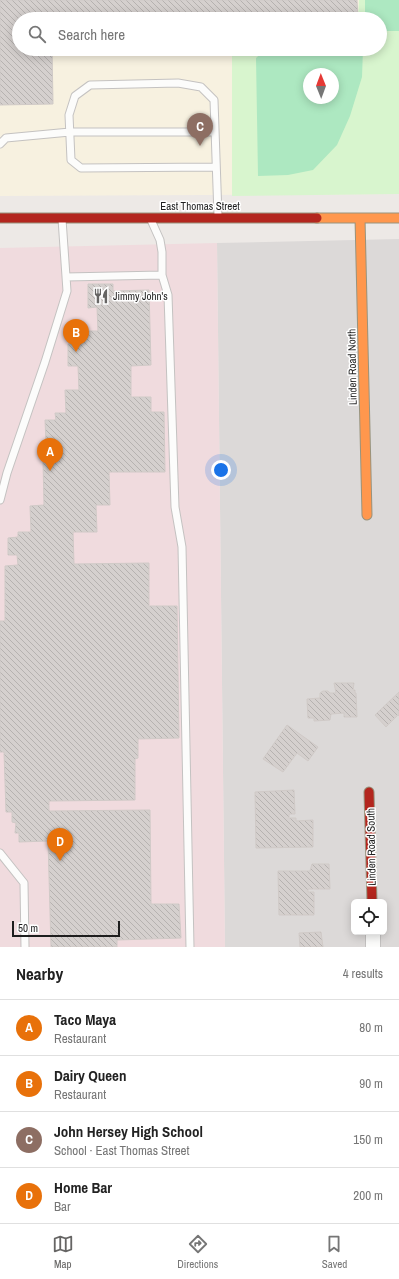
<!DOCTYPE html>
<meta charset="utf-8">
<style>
body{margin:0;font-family:"Archivo Narrow",sans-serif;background:#f2f2f2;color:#222}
.controls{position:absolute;right:12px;bottom:12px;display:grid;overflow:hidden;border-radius:6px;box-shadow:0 2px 10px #0003}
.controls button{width:36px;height:36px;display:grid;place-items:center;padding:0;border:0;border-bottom:1px solid #e0e0e0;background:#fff;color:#222;font:20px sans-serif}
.compass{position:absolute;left:303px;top:68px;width:36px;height:36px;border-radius:50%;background:#fff;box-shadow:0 2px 10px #0003;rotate:359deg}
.scale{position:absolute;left:12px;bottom:10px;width:108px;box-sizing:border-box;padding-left:4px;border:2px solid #1e1e1e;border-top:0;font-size:11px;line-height:14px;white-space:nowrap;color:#1e1e1e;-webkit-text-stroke:3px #fff;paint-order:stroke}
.you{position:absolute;left:221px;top:470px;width:14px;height:14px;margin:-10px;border:3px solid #fff;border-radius:50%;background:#1a73e8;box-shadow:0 0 0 6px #1a73e833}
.badge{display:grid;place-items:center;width:26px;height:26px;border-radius:50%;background:#666564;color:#fff;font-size:13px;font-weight:700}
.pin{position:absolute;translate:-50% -33px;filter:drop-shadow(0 1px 2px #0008)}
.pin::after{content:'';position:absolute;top:21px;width:14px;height:12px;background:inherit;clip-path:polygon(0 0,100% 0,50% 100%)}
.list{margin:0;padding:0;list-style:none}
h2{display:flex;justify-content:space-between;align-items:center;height:52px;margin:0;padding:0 16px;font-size:17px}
h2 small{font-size:13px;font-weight:400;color:#767676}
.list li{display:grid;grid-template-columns:26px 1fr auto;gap:12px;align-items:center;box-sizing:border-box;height:56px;padding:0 16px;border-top:1px solid #e0e0e0}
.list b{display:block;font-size:15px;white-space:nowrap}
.list p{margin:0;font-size:13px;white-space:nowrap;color:#767676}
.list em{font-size:13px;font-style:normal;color:#767676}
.icon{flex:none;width:22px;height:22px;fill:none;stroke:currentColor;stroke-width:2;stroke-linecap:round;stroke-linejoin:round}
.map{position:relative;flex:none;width:399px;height:947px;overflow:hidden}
.search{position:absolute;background:#fff;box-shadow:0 2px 10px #0003;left:12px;right:12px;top:12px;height:44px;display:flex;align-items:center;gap:10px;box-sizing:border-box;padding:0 14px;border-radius:22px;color:#767676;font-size:15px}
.sheet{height:276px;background:#fff}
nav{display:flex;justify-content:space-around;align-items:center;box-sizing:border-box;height:56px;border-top:1px solid #e0e0e0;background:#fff;font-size:11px;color:#767676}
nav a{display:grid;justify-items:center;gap:2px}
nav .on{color:#666564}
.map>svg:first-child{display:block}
.residential{fill:#dcd9d8;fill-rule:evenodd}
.commercial{fill:#f0dbde}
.education{fill:#f7f1e0;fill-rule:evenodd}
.park{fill:#d8f5ce;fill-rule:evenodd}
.pitch{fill:#ade8c1;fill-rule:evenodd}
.building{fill:url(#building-back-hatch);stroke:#d0cac7}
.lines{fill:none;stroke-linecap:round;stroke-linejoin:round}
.lane-casing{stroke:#c4c2c1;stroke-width:9}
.street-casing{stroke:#c4c2c1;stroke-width:16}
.slow-casing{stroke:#98937d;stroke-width:11}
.jam-casing{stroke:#98937d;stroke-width:11}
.lane{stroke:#fcfcfb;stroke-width:7}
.street{stroke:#fcfcfb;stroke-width:14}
.slow{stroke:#ff974d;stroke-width:9}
.jam{stroke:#b3261e;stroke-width:9}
.labels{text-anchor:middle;stroke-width:3;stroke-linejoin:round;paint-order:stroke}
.street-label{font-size:11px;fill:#1e1e1e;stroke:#fff}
.poi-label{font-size:11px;fill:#1e1e1e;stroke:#fff;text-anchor:start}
</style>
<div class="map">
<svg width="399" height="947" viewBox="0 0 399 947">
<defs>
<pattern id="building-back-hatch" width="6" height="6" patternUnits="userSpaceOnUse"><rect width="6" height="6" fill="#d5d0ce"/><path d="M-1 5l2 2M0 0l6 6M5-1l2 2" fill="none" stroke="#b6b2b0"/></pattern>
</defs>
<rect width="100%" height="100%" fill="#ede9e6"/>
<!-- residential -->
<path class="residential" d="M399,239V947H225L217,243ZM354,902H384V932H354Z"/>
<!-- commercial -->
<path class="commercial" d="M217,243L225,947H0V248Z"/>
<!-- education -->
<path class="education" d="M0,0H399V194L0,196ZM19,19H380V49H19ZM309,74H333V98H309Z"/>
<!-- park -->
<path class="park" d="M359,0H399V194L232,196V49H380V19H358ZM309,74H333V98H309Z"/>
<!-- pitch -->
<path class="pitch" d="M365,0H399V31H380V19H365Z
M266,49H363L362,77L350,116L337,145L313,170L288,175L258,176L256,58ZM309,74H333V98H309Z"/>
<!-- building -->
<path class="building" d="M0,0H357L358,19H19V49H52L53,104L0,105Z
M88,284H113V291L149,290L151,365L131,366V397H151V412H164L165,472H109L110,505H96L97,532H73L74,564L149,563V606H177L179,738L138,739V758L135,759V800L49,801V811L150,810L151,904H179L181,938L117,940V947H51L48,841L19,842V833H15L16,823L12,822V812H6L4,752H0V621H5V566L18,565L17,555H8V538L18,537V532H31L30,506L44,505L43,461H56V442H46L45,420H56L55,413H66L65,390H79L78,366H68V344L78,343V331H98L97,307L88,308Z
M334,683H354L353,690H355V693H356L357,717H344V713L331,714L330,720L314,721V718H308L307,699L320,698V693L323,691H328L330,693H336Z
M399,692V716L398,715L386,727L375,715Z
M287,725L318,747L308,761L297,753L283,772L263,759Z
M294,790L295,814H289V818H296V821L313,820V847L256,848L255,792Z
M312,864H329L330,889H308V892H314V915H279L278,871H310Z
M321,932L323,947H300L299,933Z"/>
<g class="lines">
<defs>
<path id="lane" d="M0,144L6,138L70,132H215
M216,167L81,168L71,160L69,115L75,96L90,85L178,83L201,87L214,100L218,216
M162,275L168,295L175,507L182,547L190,947
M66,277L162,275V252L160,240L151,220
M0,500L7,473L45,362L67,291L62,219
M0,853L24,883L25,947"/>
<path id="street" d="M373,932V947"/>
<path id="slow" d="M317,218H399
M360,218L367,515"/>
<path id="jam" d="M0,218H317
M369,792L372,902"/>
</defs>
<!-- lane casing -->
<use href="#lane" class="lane-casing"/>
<!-- street casing -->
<use href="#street" class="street-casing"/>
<!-- slow casing -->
<use href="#slow" class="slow-casing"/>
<!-- jam casing -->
<use href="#jam" class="jam-casing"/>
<!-- lane -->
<use href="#lane" class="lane"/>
<!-- street -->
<use href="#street" class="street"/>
<!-- slow -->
<use href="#slow" class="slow"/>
<!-- jam -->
<use href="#jam" class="jam"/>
</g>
<!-- icons -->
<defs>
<symbol id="restaurant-bare" viewBox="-9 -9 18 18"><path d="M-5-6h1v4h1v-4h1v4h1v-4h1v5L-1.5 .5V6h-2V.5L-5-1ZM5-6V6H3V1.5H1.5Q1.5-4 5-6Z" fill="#666564" stroke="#fff" stroke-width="2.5" paint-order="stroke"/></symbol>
</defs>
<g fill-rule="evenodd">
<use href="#restaurant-bare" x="90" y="285" width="22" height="22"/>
</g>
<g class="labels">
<!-- street labels -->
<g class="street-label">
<text x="200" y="210">East Thomas Street</text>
<text transform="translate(352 367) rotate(-91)" y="4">Linden Road North</text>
<text transform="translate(371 847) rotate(-91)" y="4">Linden Road South</text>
</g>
<!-- poi labels -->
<g class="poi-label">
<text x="113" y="300">Jimmy John's</text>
</g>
</g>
</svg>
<div class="controls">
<button><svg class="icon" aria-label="locate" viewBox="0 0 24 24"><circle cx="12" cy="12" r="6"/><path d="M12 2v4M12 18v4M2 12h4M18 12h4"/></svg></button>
</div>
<svg class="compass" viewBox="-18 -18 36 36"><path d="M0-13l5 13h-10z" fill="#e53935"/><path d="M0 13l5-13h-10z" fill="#767676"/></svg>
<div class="scale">50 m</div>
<div class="you"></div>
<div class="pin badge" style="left:50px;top:471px;background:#e8710a">A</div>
<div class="pin badge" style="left:76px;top:352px;background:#e8710a">B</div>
<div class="pin badge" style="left:200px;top:146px;background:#8d6e63">C</div>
<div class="pin badge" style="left:60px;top:861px;background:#e8710a">D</div>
<div class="search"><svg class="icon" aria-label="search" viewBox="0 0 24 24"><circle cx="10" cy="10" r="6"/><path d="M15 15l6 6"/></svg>Search here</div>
</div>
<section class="sheet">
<h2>Nearby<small>4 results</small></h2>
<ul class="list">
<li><span class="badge" style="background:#e8710a">A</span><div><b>Taco Maya</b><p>Restaurant</p></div><em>80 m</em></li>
<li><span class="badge" style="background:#e8710a">B</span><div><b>Dairy Queen</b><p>Restaurant</p></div><em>90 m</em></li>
<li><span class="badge" style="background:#8d6e63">C</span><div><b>John Hersey High School</b><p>School · East Thomas Street</p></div><em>150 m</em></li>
<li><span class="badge" style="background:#e8710a">D</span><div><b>Home Bar</b><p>Bar</p></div><em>200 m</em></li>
</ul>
</section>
<nav>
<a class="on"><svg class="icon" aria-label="map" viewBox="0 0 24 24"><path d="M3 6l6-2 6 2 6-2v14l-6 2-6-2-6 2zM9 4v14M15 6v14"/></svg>Map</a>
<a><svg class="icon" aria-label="directions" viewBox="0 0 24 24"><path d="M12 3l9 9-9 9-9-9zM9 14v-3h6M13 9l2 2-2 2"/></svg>Directions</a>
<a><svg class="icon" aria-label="saved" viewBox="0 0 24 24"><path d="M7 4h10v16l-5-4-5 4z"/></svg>Saved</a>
</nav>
